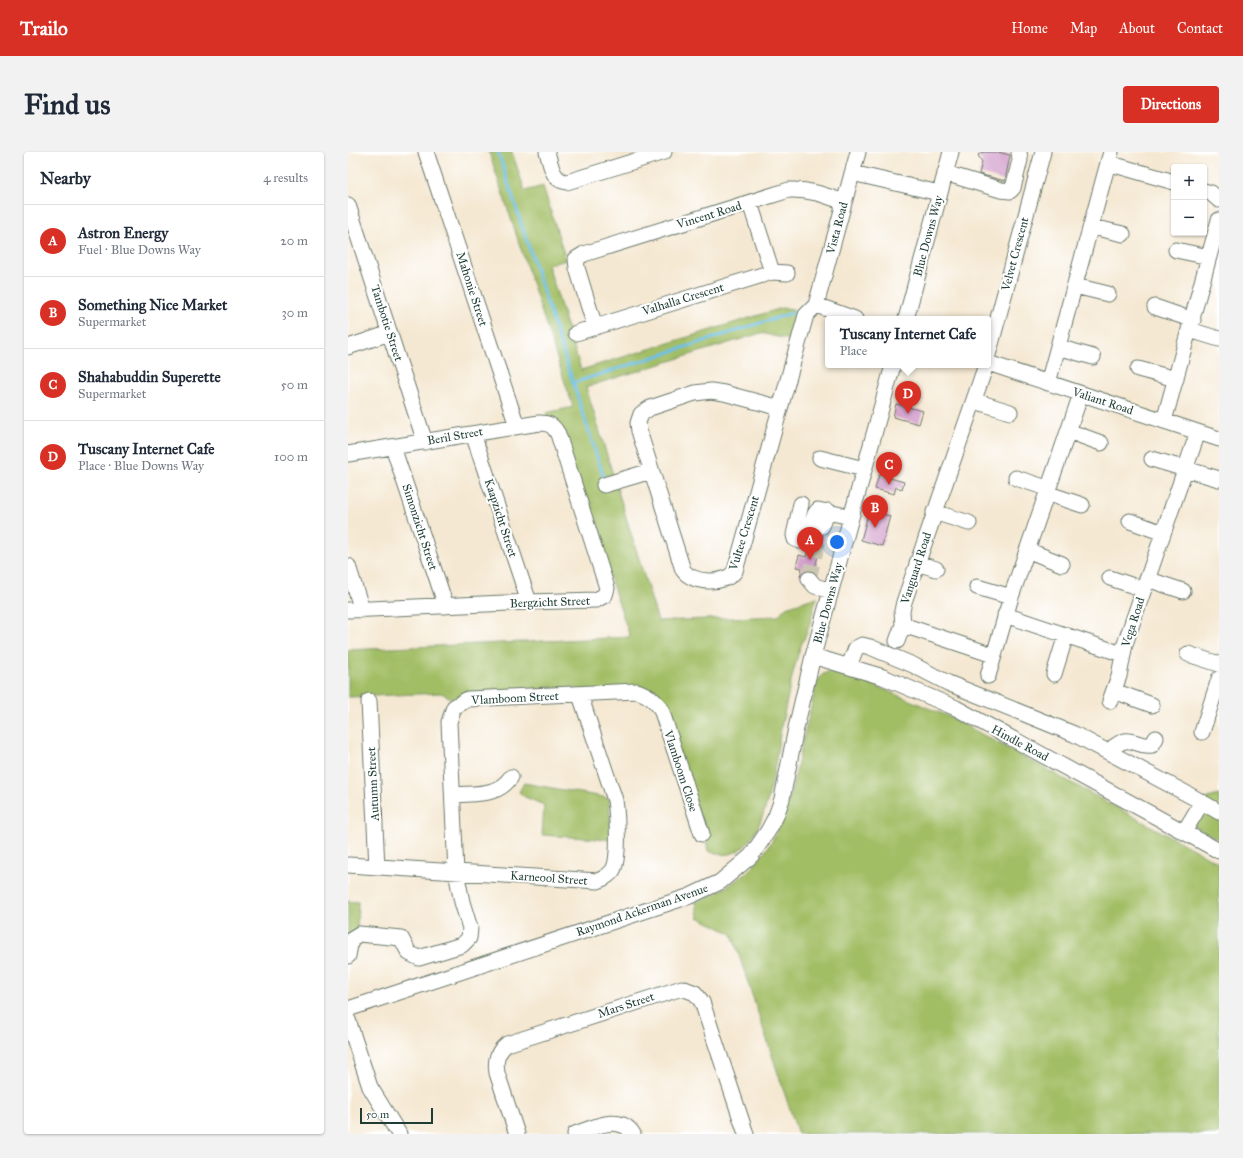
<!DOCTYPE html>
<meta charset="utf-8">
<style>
body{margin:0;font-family:"IM FELL Great Primer",serif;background:#f2f2f3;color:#1f2937}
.controls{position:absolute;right:12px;top:12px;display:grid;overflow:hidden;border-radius:4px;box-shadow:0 1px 3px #0004}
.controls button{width:36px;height:36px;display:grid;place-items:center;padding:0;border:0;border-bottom:1px solid #e0e1e3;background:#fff;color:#1f2937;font:20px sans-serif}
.scale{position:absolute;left:12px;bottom:10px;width:73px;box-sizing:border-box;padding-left:4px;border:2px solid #1f3d34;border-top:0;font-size:11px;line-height:14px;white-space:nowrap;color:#1f3d34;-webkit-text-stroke:3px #fff;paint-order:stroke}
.you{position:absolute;left:489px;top:390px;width:14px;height:14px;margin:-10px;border:3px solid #fff;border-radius:50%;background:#1a73e8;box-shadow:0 0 0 6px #1a73e833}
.badge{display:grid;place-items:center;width:26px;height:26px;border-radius:50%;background:#d93025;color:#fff;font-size:13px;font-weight:700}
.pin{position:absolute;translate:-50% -33px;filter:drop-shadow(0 1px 2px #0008)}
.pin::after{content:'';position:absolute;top:21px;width:14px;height:12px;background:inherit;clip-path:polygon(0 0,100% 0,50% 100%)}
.popup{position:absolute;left:477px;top:164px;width:166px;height:52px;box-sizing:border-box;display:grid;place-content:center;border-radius:4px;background:#fff;filter:drop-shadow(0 1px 3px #0005);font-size:13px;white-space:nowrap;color:#747a83}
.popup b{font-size:15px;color:#1f2937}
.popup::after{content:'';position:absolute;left:50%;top:100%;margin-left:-8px;border:8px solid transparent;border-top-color:#fff}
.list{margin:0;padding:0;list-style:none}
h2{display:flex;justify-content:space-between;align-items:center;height:52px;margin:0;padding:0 16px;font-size:17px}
h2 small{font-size:13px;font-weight:400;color:#747a83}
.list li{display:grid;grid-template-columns:26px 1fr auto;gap:12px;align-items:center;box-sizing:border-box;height:72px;padding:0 16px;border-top:1px solid #e0e1e3}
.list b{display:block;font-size:15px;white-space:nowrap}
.list p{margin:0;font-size:13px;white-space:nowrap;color:#747a83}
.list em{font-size:13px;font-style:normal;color:#747a83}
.map{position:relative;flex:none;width:871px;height:982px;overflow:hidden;border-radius:4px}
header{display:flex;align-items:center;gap:24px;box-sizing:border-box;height:56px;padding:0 20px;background:#d93025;color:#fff}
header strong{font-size:19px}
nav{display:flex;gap:22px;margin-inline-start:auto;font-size:14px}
.intro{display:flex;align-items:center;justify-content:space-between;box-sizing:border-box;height:96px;padding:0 24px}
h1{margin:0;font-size:28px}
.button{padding:10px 18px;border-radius:4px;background:#d93025;color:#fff;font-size:14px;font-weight:700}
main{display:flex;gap:24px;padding:0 24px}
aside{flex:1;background:#fff;border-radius:4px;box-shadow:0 1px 3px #0004}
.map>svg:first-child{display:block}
.green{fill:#a2be65;stroke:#607e4c}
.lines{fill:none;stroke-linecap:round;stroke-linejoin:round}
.stream{stroke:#6ac0e7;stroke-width:3}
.building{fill:#d4a0cd}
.minor-tunnel{stroke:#cac6b2;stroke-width:15;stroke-dasharray:15 8;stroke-linecap:butt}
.minor-casing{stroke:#6a796b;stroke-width:17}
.minor{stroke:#fff;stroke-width:15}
.labels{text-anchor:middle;stroke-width:4;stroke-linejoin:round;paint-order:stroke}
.street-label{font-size:12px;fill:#1f3d34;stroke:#fff}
</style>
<header>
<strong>Trailo</strong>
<nav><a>Home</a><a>Map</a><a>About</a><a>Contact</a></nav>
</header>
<div class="intro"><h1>Find us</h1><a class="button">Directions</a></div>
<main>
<aside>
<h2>Nearby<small>4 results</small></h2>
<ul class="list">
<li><span class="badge">A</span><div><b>Astron Energy</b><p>Fuel · Blue Downs Way</p></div><em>20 m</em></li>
<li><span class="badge">B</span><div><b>Something Nice Market</b><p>Supermarket</p></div><em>30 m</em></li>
<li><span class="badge">C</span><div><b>Shahabuddin Superette</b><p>Supermarket</p></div><em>50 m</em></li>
<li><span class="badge">D</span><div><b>Tuscany Internet Cafe</b><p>Place · Blue Downs Way</p></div><em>100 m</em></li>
</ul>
</aside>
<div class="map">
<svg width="871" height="982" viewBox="0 0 871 982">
<rect width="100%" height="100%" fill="#fff"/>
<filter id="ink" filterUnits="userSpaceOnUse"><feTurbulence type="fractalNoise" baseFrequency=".025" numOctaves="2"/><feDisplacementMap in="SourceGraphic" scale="8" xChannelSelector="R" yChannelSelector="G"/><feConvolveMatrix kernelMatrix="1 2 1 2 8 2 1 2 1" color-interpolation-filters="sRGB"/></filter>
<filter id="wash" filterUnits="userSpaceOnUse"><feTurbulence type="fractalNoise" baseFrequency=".012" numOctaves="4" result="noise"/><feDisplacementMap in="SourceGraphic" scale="16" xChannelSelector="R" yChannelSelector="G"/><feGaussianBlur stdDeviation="0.9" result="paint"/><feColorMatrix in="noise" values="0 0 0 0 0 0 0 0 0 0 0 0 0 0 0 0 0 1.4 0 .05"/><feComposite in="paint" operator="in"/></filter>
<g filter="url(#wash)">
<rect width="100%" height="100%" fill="#f5e8d2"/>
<!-- green -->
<path class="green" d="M141,0H164L177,39L195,34L218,108L200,113L233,218L434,156L454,160L446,189L413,181L238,235L310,469L430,464L438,455L469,445C465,457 463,471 458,483C456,487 454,490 453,494C445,516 441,540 436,562C426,599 423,725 360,699L357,680L309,545L107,548L93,541L0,545V498L282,485L211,275L199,265L198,261L225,255Z
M484,518L494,520L602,565L871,711V982H450L384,782L350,765L348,750C423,720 436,674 452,602C457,578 464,555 468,531L475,522Z
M176,631L261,646L264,688L194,683L196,653L177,645L171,640Z
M871,643V688L846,674L860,646Z
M0,749L10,750L9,779L0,785Z"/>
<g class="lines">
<!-- stream -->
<path class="stream" d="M150,0L256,326
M225,231L444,161"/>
</g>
<g id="blocks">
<!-- building -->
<path class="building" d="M635,0H650L662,3L657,29L631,22L634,10L630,3Z
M548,252L575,259L571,272L545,265Z
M531,323L556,330L554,337L548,335L546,342L527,337Z
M521,359L542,364L534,394L513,388Z
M470,382L475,383L466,420L459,418L452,425L454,416L448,415L451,403L458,405L460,396L464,393Z"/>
</g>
</g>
<g filter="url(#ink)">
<use href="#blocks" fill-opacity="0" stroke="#6a796b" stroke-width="1"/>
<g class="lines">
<!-- minor-tunnel -->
<path class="minor-tunnel" d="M461,427L474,374"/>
<defs>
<path id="minor" d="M78,0L169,274
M199,0C203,12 204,29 219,30L316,0
M760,11L826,30
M504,21L591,41
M597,21L653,38L662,39L665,36L672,8L671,0
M856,39L863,41L871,48
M402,51L424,120
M0,53L77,290
M744,75L775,82
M828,98L861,105
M727,134L760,142
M468,153L507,167
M807,155L845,168
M558,167L603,0
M247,175L229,116L228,107L236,102L441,38C461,37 477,43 496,50
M842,178L871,187
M228,181L424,120L439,121
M0,195L42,181
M710,195L745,205
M640,203L695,0
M640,211L871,287
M790,217L828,227
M700,231L763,0
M627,249L662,260
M432,256L376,241L363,239L347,241L302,256L293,262L290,271L291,279L335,418C344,432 378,433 387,419L458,163L468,153L510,0
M816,269L871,68
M720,279L753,291
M125,282L181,450
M45,295L98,454
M0,302L191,271C201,271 205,273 210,282L259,436L257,443L248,448L181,450L0,458
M472,306L516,317
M804,307L871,327
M668,326L699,336
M256,333L303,319
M698,341L734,353
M453,352L446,383L447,387L452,389L458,387L467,362L470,358L503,365
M586,360L621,371
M782,369L815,381
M474,374L480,359
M679,398L714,412
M569,411L588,417
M0,414L14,458
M762,426L795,437
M461,427L467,434L483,439
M799,427L835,439
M629,435L663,445
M657,463L774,502
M555,473L645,503
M549,489L555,473L554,459L556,450L638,213
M840,502L871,512
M465,504L535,525L608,556L871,699
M501,514L508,496L514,493L522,495L565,513L600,531L726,582L845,645L871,660
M706,522L718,483
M640,524L663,445L733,242
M766,539L804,553
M21,549L29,715
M762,549L771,524L777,492L850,280
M854,580L871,527
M761,599C784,578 785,596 804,593L808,586
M105,643C127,641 149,645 163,625
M836,680L854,650
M0,713L250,729C256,726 261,724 265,718C272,706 269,662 267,648L232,543
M0,804L3,787L11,782L53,786L61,801L71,806L114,793L121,786L122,776L114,750L108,720L101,570L106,555L120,547L289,539C300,543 306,547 313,557L354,682
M0,857L342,744L372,730L403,704L420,679L428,664L434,647L448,576L465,504L545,213
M0,868L22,935L51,982
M169,982L149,921C147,908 149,900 159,892L334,836L347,841L354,850L398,982
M227,982C245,976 272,961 285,982"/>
</defs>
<!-- minor casing -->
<use href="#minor" class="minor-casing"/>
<!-- minor -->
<use href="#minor" class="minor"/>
</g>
</g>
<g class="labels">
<!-- street labels -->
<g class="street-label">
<text transform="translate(361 63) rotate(-17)" y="4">Vincent Road</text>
<text transform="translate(489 76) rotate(-75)" y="4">Vista Road</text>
<text transform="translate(580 84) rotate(-75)" y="4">Blue Downs Way</text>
<text transform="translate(667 102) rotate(-75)" y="4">Velvet Crescent</text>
<text transform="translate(124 137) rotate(72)" y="4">Mahonie Street</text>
<text transform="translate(335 147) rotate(-17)" y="4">Valhalla Crescent</text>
<text transform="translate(39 171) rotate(72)" y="4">Tambotie Street</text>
<text transform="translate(755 249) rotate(18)" y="4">Valiant Road</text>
<text transform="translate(107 284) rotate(-10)" y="4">Beril Street</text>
<text transform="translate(153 366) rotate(72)" y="4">Kaapzicht Street</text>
<text transform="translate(72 375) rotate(72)" y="4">Simonzicht Street</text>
<text transform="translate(396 381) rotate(-73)" y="4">Vultee Crescent</text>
<text transform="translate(568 416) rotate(-72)" y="4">Vanguard Road</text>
<text transform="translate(202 450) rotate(-2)" y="4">Bergzicht Street</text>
<text transform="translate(480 451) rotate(-75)" y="4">Blue Downs Way</text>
<text transform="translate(785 470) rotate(-72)" y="4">Vega Road</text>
<text transform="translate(167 546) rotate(-3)" y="4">Vlamboom Street</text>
<text transform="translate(672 591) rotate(28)" y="4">Hindle Road</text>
<text transform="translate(333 619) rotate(72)" y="4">Vlamboom Close</text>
<text transform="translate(25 632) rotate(-93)" y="4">Autumn Street</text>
<text transform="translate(201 726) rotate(4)" y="4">Karneool Street</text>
<text transform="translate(294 758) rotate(-19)" y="4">Raymond Ackerman Avenue</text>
<text transform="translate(278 853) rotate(-18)" y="4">Mars Street</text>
</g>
</g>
</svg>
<div class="controls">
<button>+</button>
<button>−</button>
</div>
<div class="scale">50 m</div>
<div class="you"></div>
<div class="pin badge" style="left:462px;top:408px">A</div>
<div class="pin badge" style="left:527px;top:376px">B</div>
<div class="pin badge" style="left:541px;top:333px">C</div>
<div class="pin badge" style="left:560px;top:262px">D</div>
<div class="popup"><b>Tuscany Internet Cafe</b>Place</div>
</div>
</main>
